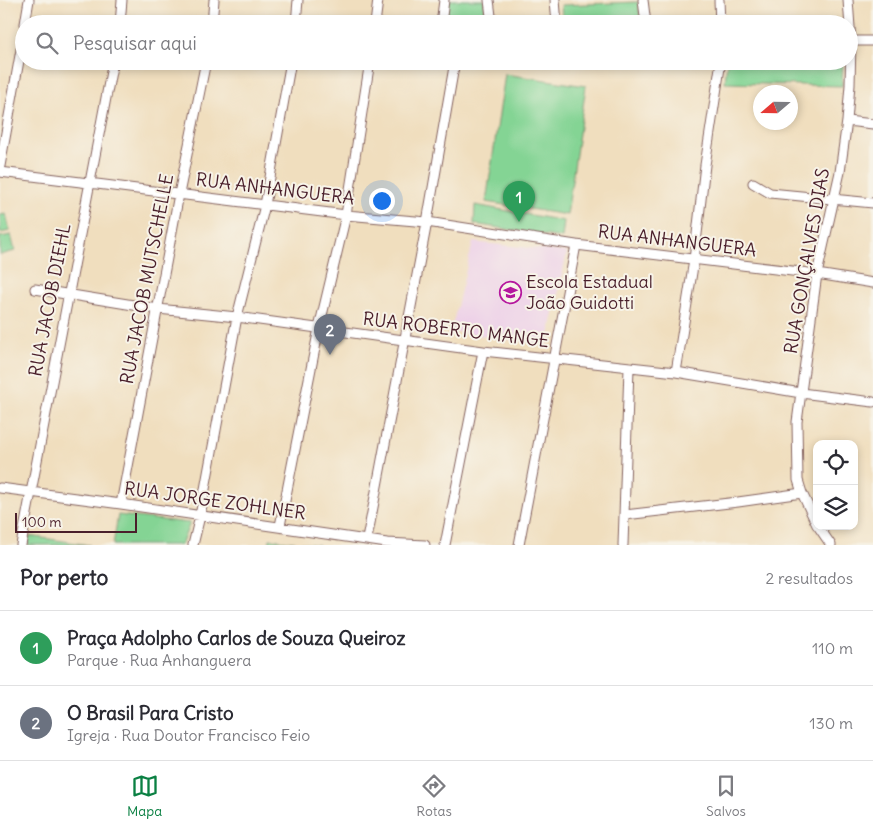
<!DOCTYPE html>
<html lang="pt">
<meta charset="utf-8">
<style>
body{margin:0;font-family:Delius,sans-serif;background:#f7f7f7;color:#2b2b33}
.controls{position:absolute;right:15px;bottom:15px;display:grid;overflow:hidden;border-radius:10px;box-shadow:0 2px 8px #0003}
.controls button{width:45px;height:45px;display:grid;place-items:center;padding:0;border:0;border-bottom:1px solid #e1e1e2;background:#fff;color:#2b2b33;font:25px sans-serif}
.compass{position:absolute;left:753px;top:85px;width:45px;height:45px;border-radius:50%;background:#fff;box-shadow:0 2px 8px #0003;rotate:250deg}
.scale{position:absolute;left:15px;bottom:12px;width:122px;box-sizing:border-box;padding-left:5px;border:2px solid #4a1f2b;border-top:0;font-size:14px;line-height:18px;white-space:nowrap;color:#4a1f2b;-webkit-text-stroke:4px #f7f3e8;paint-order:stroke}
.you{position:absolute;left:381px;top:200px;width:18px;height:18px;margin:-12px;border:4px solid #fff;border-radius:50%;background:#1a73e8;box-shadow:0 0 0 8px #1a73e833}
.badge{display:grid;place-items:center;width:32px;height:32px;border-radius:50%;background:#0b8043;color:#fff;font-size:16px;font-weight:700}
.pin{position:absolute;translate:-50% -41px;filter:drop-shadow(0 1px 2px #0008)}
.pin::after{content:'';position:absolute;top:26px;width:18px;height:15px;background:inherit;clip-path:polygon(0 0,100% 0,50% 100%)}
.list{margin:0;padding:0;list-style:none}
h2{display:flex;justify-content:space-between;align-items:center;height:65px;margin:0;padding:0 20px;font-size:21px}
h2 small{font-size:16px;font-weight:400;color:#7c7c81}
.list li{display:grid;grid-template-columns:32px 1fr auto;gap:15px;align-items:center;box-sizing:border-box;height:75px;padding:0 20px;border-top:1px solid #e1e1e2}
.list b{display:block;font-size:19px;white-space:nowrap}
.list p{margin:0;font-size:16px;white-space:nowrap;color:#7c7c81}
.list em{font-size:16px;font-style:normal;color:#7c7c81}
.icon{flex:none;width:28px;height:28px;fill:none;stroke:currentColor;stroke-width:2;stroke-linecap:round;stroke-linejoin:round}
.map{position:relative;flex:none;width:873px;height:545px;overflow:hidden}
.search{position:absolute;background:#fff;box-shadow:0 2px 8px #0003;left:15px;right:15px;top:15px;height:55px;display:flex;align-items:center;gap:12px;box-sizing:border-box;padding:0 18px;border-radius:28px;color:#7c7c81;font-size:19px}
.sheet{height:215px;background:#fff}
nav{display:flex;justify-content:space-around;align-items:center;box-sizing:border-box;height:70px;border-top:1px solid #e1e1e2;background:#fff;font-size:14px;color:#7c7c81}
nav a{display:grid;justify-items:center;gap:2px}
nav .on{color:#0b8043}
.map>svg:first-child{display:block}
.built{fill:#edd0e8}
.green{fill:#84d494;stroke:#677a60}
.lines{fill:none;stroke-linecap:round;stroke-linejoin:round}
.minor-casing{stroke:#84625e;stroke-width:11}
.minor{stroke:#fff;stroke-width:9}
.labels{text-anchor:middle;stroke-width:4;stroke-linejoin:round;paint-order:stroke}
.street-label{font-size:18px;fill:#4a1f2b;stroke:#f7f3e8}
.poi-label{font-size:18px;fill:#4a1f2b;stroke:#f7f3e8;text-anchor:start}
</style>
<div class="map">
<svg width="873" height="545" viewBox="0 0 873 545">
<rect width="100%" height="100%" fill="#f7f3e8"/>
<filter id="ink" filterUnits="userSpaceOnUse"><feTurbulence type="fractalNoise" baseFrequency=".02" numOctaves="2"/><feDisplacementMap in="SourceGraphic" scale="10" xChannelSelector="R" yChannelSelector="G"/><feConvolveMatrix kernelMatrix="1 2 1 2 8 2 1 2 1" color-interpolation-filters="sRGB"/></filter>
<filter id="wash" filterUnits="userSpaceOnUse"><feTurbulence type="fractalNoise" baseFrequency=".0096" numOctaves="4" result="noise"/><feDisplacementMap in="SourceGraphic" scale="20" xChannelSelector="R" yChannelSelector="G"/><feGaussianBlur stdDeviation="1.12" result="paint"/><feColorMatrix in="noise" values="0 0 0 0 0 0 0 0 0 0 0 0 0 0 0 0 0 1.4 0 .05"/><feComposite in="paint" operator="in"/></filter>
<g filter="url(#wash)">
<rect width="100%" height="100%" fill="#f0debe"/>
<!-- built -->
<path class="built" d="M473,242L567,252L547,345L451,331Z"/>
<!-- green -->
<path class="green" d="M447,0H484L486,24H444Z
M638,2L641,24H563L561,5Z
M727,61H843L842,86L725,83Z
M505,74L586,86L567,215L486,202Z
M475,205L564,221L562,238L474,224Z
M6,214L10,231L0,233V215Z
M11,235L15,251L0,255V237Z
M118,515L190,523L181,545H113Z
M29,536L90,545H28Z
M270,539L319,545H269Z"/>
</g>
<g filter="url(#ink)">
<g class="lines">
<defs>
<path id="minor" d="M489,0L492,24
M555,0L557,24
M643,0L646,24
M719,0L720,24
M25,24L29,0
M120,24L122,0
M212,24L214,0
M296,24L298,0
M375,24L378,0
M441,24L444,0
M849,41H873
M847,121L873,124
M0,166L24,33
M0,172L346,215L427,222L576,245L817,274L873,283
M753,183L770,193L873,203
M35,289L158,309L237,317L483,351L676,372L801,393L873,402
M676,372L694,260L705,165L721,61
M0,488L121,504L387,543L425,545
M121,504L179,194L206,61
M625,515L738,502L802,493
M817,525L802,493L798,480L797,422L817,274L840,172L847,121L850,85L851,41L848,0
M280,526L319,328L346,215L370,61
M818,526L831,545
M367,539L427,222L455,61
M21,545L113,61
M193,545L200,516L237,317L265,205L291,61
M445,545L483,351
M519,545L576,245
M623,545L629,368"/>
</defs>
<!-- minor casing -->
<use href="#minor" class="minor-casing"/>
<!-- minor -->
<use href="#minor" class="minor"/>
</g>
</g>
<!-- icons -->
<defs>
<symbol id="school-ring" viewBox="-11 -11 22 22"><circle r="9.5" fill="#f7f3e8" stroke="#b5179e" stroke-width="1.5"/><path d="M0-5L7-2L0 1L-7-2ZM-4 1L0 2.5L4 1V4Q0 6-4 4Z" fill="#b5179e"/></symbol>
</defs>
<g fill-rule="evenodd">
<use href="#school-ring" x="498" y="280" width="25" height="25"/>
</g>
<g class="labels">
<!-- street labels -->
<g class="street-label">
<text transform="translate(275 189) rotate(7)" y="6">RUA ANHANGUERA</text>
<text transform="translate(677 241) rotate(7)" y="6">RUA ANHANGUERA</text>
<text transform="translate(807 261) rotate(-80)" y="6">RUA GONÇALVES DIAS</text>
<text transform="translate(147 279) rotate(-79)" y="6">RUA JACOB MUTSCHELLE</text>
<text transform="translate(50 300) rotate(-79)" y="6">RUA JACOB DIEHL</text>
<text transform="translate(456 330) rotate(7)" y="6">RUA ROBERTO MANGE</text>
<text transform="translate(215 501) rotate(8)" y="6">RUA JORGE ZOHLNER</text>
</g>
<!-- poi labels -->
<g class="poi-label">
<text x="526" y="288">Escola Estadual<tspan x="526" dy="21">João Guidotti</tspan></text>
</g>
</g>
</svg>
<div class="controls">
<button><svg class="icon" aria-label="locate" viewBox="0 0 24 24"><circle cx="12" cy="12" r="6"/><path d="M12 2v4M12 18v4M2 12h4M18 12h4"/></svg></button>
<button><svg class="icon" aria-label="layers" viewBox="0 0 24 24"><path d="M12 4l9 5-9 5-9-5zM3 14l9 5 9-5"/></svg></button>
</div>
<svg class="compass" viewBox="-18 -18 36 36"><path d="M0-13l5 13h-10z" fill="#e53935"/><path d="M0 13l5-13h-10z" fill="#7c7c81"/></svg>
<div class="scale">100 m</div>
<div class="you"></div>
<div class="pin badge" style="left:519px;top:222px;background:#2e9e5b">1</div>
<div class="pin badge" style="left:330px;top:355px;background:#6b7280">2</div>
<div class="search"><svg class="icon" aria-label="search" viewBox="0 0 24 24"><circle cx="10" cy="10" r="6"/><path d="M15 15l6 6"/></svg>Pesquisar aqui</div>
</div>
<section class="sheet">
<h2>Por perto<small>2 resultados</small></h2>
<ul class="list">
<li><span class="badge" style="background:#2e9e5b">1</span><div><b>Praça Adolpho Carlos de Souza Queiroz</b><p>Parque · Rua Anhanguera</p></div><em>110 m</em></li>
<li><span class="badge" style="background:#6b7280">2</span><div><b>O Brasil Para Cristo</b><p>Igreja · Rua Doutor Francisco Feio</p></div><em>130 m</em></li>
</ul>
</section>
<nav>
<a class="on"><svg class="icon" aria-label="map" viewBox="0 0 24 24"><path d="M3 6l6-2 6 2 6-2v14l-6 2-6-2-6 2zM9 4v14M15 6v14"/></svg>Mapa</a>
<a><svg class="icon" aria-label="directions" viewBox="0 0 24 24"><path d="M12 3l9 9-9 9-9-9zM9 14v-3h6M13 9l2 2-2 2"/></svg>Rotas</a>
<a><svg class="icon" aria-label="saved" viewBox="0 0 24 24"><path d="M7 4h10v16l-5-4-5 4z"/></svg>Salvos</a>
</nav>
